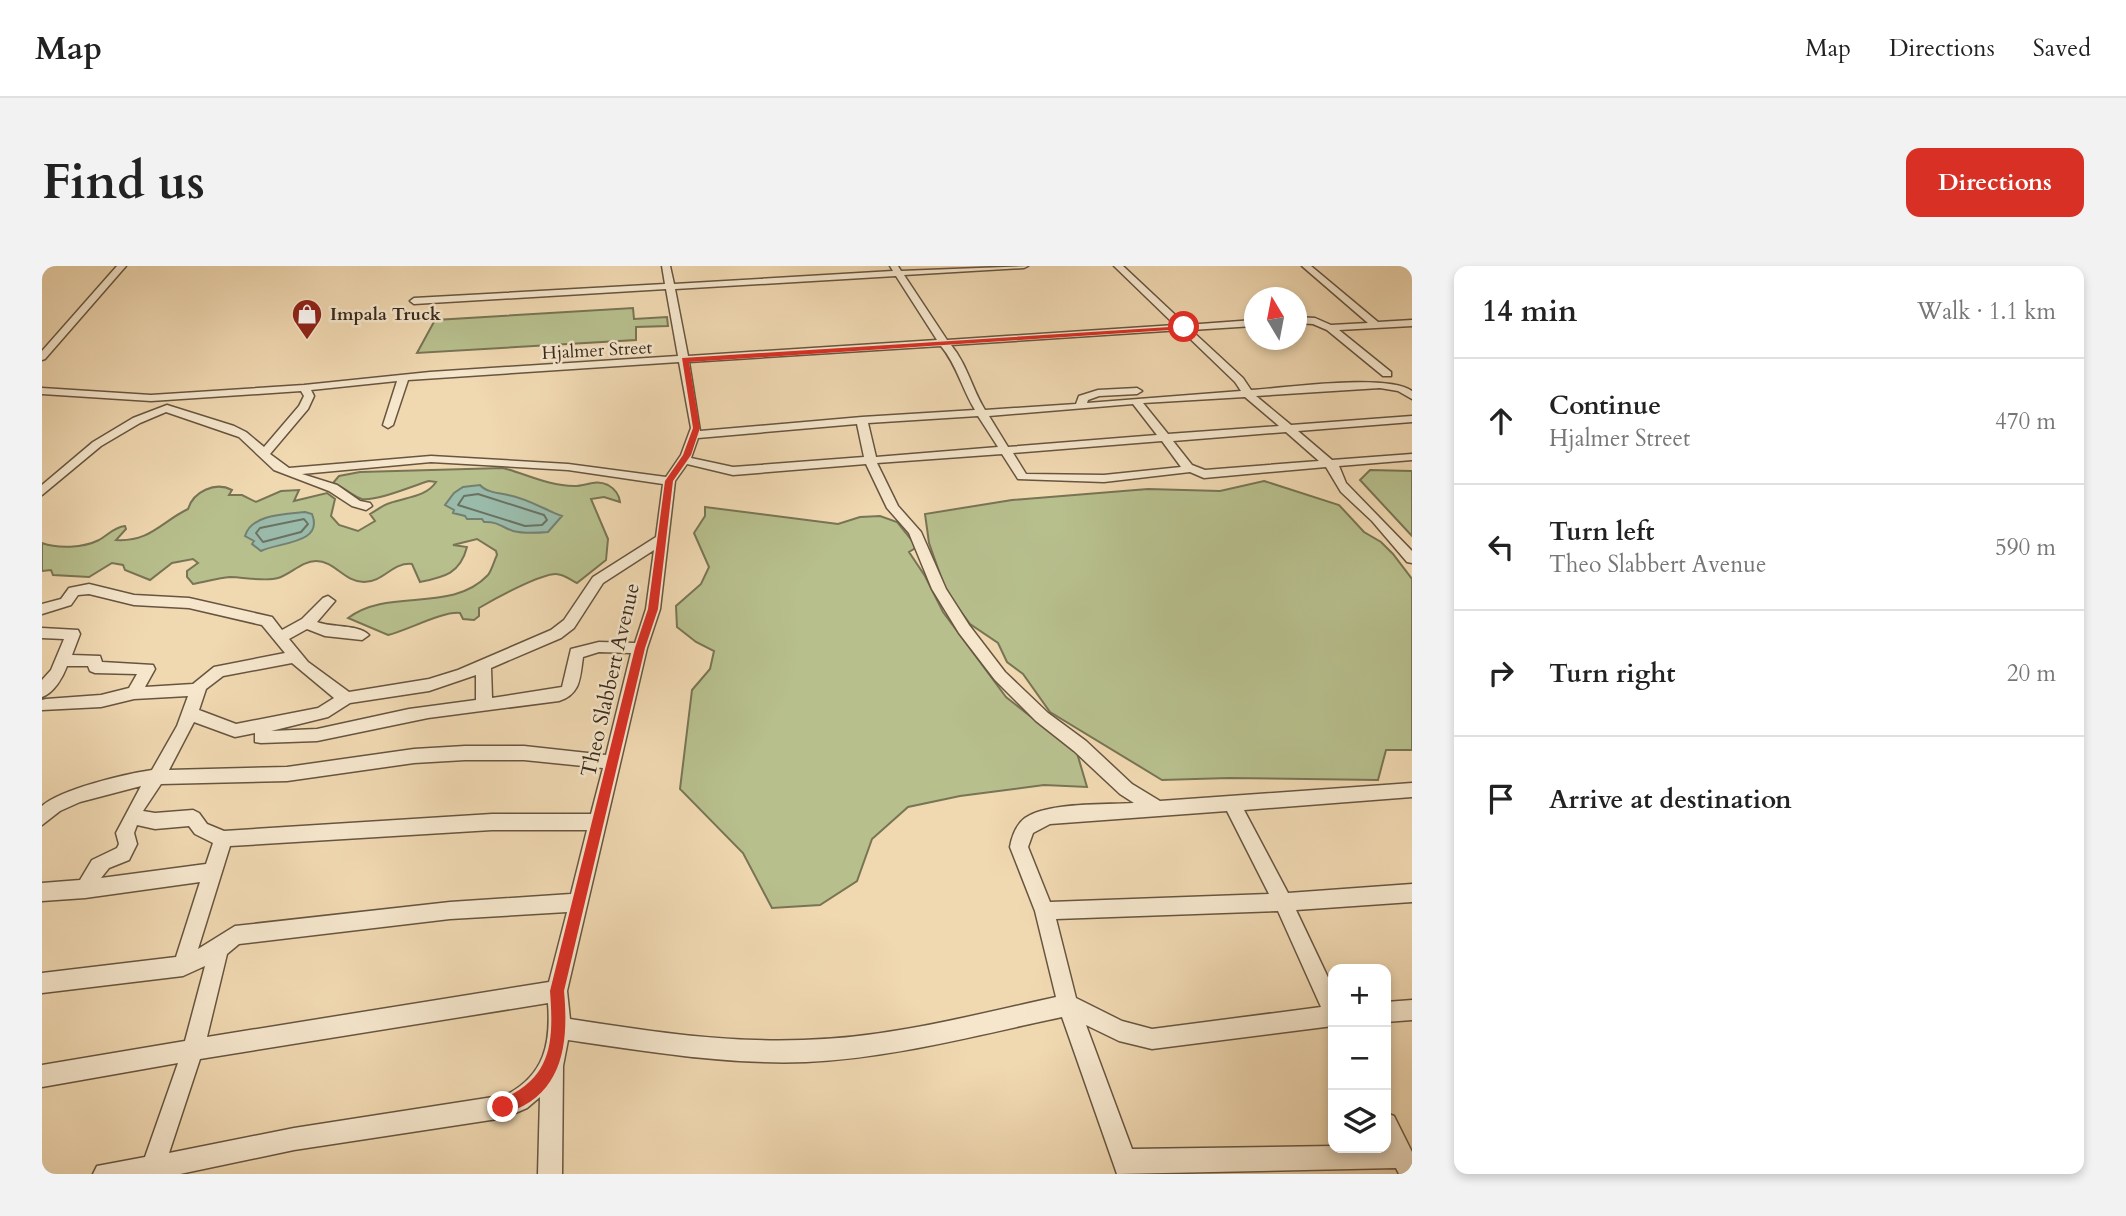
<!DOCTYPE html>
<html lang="en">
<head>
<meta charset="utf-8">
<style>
	:root { --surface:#fff; --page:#f2f2f2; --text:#222; --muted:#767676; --line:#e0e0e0; --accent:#d93025 }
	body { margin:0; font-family:Cardo,serif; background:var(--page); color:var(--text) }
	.controls { position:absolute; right:21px; bottom:21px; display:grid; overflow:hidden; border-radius:14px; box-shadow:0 4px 10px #0003 }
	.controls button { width:63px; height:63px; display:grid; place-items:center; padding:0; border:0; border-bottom:2px solid var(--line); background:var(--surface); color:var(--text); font:35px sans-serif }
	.compass { position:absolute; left:1202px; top:21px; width:63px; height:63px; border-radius:50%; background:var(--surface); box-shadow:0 4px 10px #0003; rotate:350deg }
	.stop { position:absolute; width:21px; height:21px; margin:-16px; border:5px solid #d93025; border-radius:50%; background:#fff }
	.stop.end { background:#d93025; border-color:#fff; box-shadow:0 2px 7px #0008 }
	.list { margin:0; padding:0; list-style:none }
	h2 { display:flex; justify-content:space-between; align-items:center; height:91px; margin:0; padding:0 28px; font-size:30px }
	h2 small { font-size:23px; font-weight:400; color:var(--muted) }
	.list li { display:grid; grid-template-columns:46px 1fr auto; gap:21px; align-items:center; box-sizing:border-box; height:126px; padding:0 28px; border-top:2px solid var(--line) }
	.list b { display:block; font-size:26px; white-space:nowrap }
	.list p { margin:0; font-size:23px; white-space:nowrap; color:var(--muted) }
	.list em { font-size:23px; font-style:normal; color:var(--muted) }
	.icon { flex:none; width:38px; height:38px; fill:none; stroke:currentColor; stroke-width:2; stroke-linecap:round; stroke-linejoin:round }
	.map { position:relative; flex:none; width:1370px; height:908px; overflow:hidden; border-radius:14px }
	header { display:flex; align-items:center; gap:42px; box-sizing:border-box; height:98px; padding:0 35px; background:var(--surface); border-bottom:2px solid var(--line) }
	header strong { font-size:33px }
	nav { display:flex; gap:38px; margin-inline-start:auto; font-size:24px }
	.intro { display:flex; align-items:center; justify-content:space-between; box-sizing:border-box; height:168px; padding:0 42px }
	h1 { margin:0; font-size:49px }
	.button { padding:18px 32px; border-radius:14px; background:var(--accent); color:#fff; font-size:24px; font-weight:700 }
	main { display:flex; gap:42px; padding:0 42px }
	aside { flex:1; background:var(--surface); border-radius:14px; box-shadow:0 4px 10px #0003 }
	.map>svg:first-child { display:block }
	.green { fill:#b7bf8d; stroke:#787454; stroke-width:2 }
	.water { fill:#9abaaa; stroke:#738071; stroke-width:2 }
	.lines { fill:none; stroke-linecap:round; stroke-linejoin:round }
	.shore { stroke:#6a7262; stroke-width:2 }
	.minor-casing { stroke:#675540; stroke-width:3 }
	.minor { fill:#f5e6cc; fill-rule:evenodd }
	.route { fill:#d93025 }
	.labels { text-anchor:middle; stroke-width:5; stroke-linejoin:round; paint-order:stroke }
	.far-poi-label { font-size:18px; font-weight:bold; fill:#39291b; stroke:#f5e6cc; text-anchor:start }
	.far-street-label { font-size:18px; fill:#39291b; stroke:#f5e6cc }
	.street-label { font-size:21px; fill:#39291b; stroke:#f5e6cc }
</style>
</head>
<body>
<header>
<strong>Map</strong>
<nav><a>Map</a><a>Directions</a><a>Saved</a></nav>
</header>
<div class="intro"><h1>Find us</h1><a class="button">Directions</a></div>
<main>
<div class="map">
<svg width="1370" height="908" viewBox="0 0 1370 908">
	<rect width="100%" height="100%" fill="#f0d8b1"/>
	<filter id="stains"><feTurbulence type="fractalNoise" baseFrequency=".00286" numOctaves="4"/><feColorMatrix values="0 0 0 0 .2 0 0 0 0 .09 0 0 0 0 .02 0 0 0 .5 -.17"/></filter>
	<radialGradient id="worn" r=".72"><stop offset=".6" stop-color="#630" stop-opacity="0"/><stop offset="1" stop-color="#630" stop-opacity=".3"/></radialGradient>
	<!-- green -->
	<path class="green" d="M591,42l1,11 33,-2 1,9 -32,1v13l-219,13 18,-33z
		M461,202c23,6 46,18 71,18 13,0 21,-7 34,-1 7,4 11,9 12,17l-16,-5 -13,2 17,40 -2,21 -29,23c-6,-3 -14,-9 -21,-9 -16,0 -62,25 -77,34v8l-5,4 -11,-1 -3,-6c-17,-2 -52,17 -72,22l-40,-17c41,-31 103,-4 140,-43 4,-5 6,-14 9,-20l-1,-4 -19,-12 -24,6 14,2c-7,27 -23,30 -47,35l-8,-18c-20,-2 -28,18 -48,18 -20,0 -29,-21 -48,-21 -14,0 -25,13 -38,17 -12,4 -35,-1 -48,-1 -12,1 -25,5 -37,7l-6,-7v-6l11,-8 -5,-4 -21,4 -22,17 -25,-10 -2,-5 -11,-2 -23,14 -36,-2 -2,-5 -9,1v-28c16,6 41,5 57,-3 9,-5 15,-13 26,-14l1,3 -10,11c34,2 45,-18 72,-31 5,-17 27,-28 44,-19l-3,5h13l14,7 25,-11 18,-1 -5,11 33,-8 8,6 -4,17 8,9 19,6 17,-10 -5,-7c7,-4 13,-9 20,-11 17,-6 36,-6 46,-21l-7,-1c-17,5 -51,20 -67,18 -9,-2 -19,-13 -29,-16l6,-7 21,-4z
		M1328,204l42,1v65l-52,-56z
		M1222,215l75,24 25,27 17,10 12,12 19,25v171h-26l-8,30 -149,-2 -67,2 -112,-68 -27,-38 -16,-12 -9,-19 -28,-19 -24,-33 -17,-48 -4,-29 87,-14 136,-11 72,2z
		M663,241l133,17 22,-7 20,-1 17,6 20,25 -8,5 16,24 18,36 63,85 71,56 10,34 -43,-2 -84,11 -52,11 -36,32 -15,42 -37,24 -48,3 -29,-55 -63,-64 12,-99 18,-21 4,-18 -18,-9 -19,-15 -1,-21 25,-22 8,-17 -15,-34 11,-17z"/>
	<!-- water -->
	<path class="water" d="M438,219c6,7 18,8 28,10 21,4 39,16 54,21l-14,16c-11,1 -27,1 -35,-1 -11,-4 -17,-10 -29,-9l-2,-3h-15l-2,-3 -12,-3 1,-3 -9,-5 9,-12 9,-6z
		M263,246l7,2c12,30 -33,28 -51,37l-9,-7 2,-3 -9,-5c6,-22 41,-22 60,-24z"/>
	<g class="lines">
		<!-- shore -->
		<path class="shore" d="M436,228l66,21 3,5 -5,5 -17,1 -67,-21 6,-9z
			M262,253l4,5 -7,8 -38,10 -7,-9 4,-5z"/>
		<!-- minor casing -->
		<g class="minor-casing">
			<path id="minor" d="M75,0h9l-81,93 -3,1v-9z
				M620,0h8l4,18 219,-13 -3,-5h8l3,5 127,-5 -4,2 -120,7 43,65 228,-15 -61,-59h9l63,59 68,-5v6l-63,4 52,48 8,12c34,-2 136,-17 161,1v8l-14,-8 -18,-3 -124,8 35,29 121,-9v6l-114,9 34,29 80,-6v6l-73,6 7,17 66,68v12l-5,-1 -35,-41 -31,-29 -15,-25 -122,11 -14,-6 -86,10 -86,-3 -16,-25 -125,9 21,43 23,26 25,57 23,36 36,47 43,41 38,28 46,43 28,17 252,-18v14l-168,13 44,83 124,-9v18l-116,8 37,78v38l-181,23 -33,-8 -33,-16 46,124 201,-3v2h53v-35l8,3 18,36v22h-13l-3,-6 -279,6 -55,-157c-85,18 -169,41 -256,45 -80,3 -160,-11 -238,-22l-5,26 -1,108h-24l2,-77 -13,11 -23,10 -210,32 -114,24h-87l4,-8 48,-9 33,-94 -136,24v-22l143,-24 20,-75 -22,10 -141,17v-20l134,-16 24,-75 -115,16 -43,3v-18l38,-3 12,-20 25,-12 2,-4 -3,-11 25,-47 -61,16 -20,9 -18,14v-19c19,-17 83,-32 110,-36l25,-44 11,-30 -54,3 -33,8 -59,3v-10l4,-1 55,-4 28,-7 8,-14 -42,-1 -5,-2 -2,-5h-21c-4,11 -13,27 -25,31v-17l9,-10 13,-31 -22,-1v-10l36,2 2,4 -8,21 28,1 2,6 51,3 2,4 -10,18 48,-3 21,-17 71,-14 -23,-28 -73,-17 -55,-3 -45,-11 -11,1 -7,10 -29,9v-10l19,-5 8,-11 20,-4 45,11 55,3 83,19 10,13 20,-11 21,-21 5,-2 7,5 -18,21c15,6 41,2 52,13l-7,5 -37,-4 -18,-7 -18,10 19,23 41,30 80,-13 29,-9 93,-40 13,-10 29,-43 63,-40 7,-53 -95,-14 -137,-8 -129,12 35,11 23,16 10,2 2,3 -6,4 -14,-4 -23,-15 -55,-21 -35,-33 -73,-25 -26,11 -39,23 -59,49v-10l51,-43 40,-24 34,-13 67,21 12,6 18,15 35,-41 5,-10 -3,-5 -150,10 -109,-7v-6l109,7 153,-10 126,-13 248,-16 -12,-67 -252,15 -4,-3 4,-3 251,-14zM854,10l41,64 -249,16 -13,-67zM1139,64l54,52 6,9 -154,12 1,-3 11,-4 38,-2 5,-3 -5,-3 -39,2 -19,6 -3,8 -91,6c-13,-21 -18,-46 -34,-65zM899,80c16,19 21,43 34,64l-113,7 -162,14 -11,-69zM637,96l12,66 -10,27 -15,22 -98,-13 -137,-8 -142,12 -19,-14 38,-45 6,-13 -3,-6 86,-9 -14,44 5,3 5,-3 15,-45zM1203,131l34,29 -111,8 -25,-31zM1091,138l24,31 -149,12 -19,-31zM936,150l20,31 -122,10 -8,-34zM815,158l7,33 -131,10 -42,-9 7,-20zM1244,166l33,29 -114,9 -13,-5 -19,-24zM1120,175l19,26 -77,8 -78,-1 -13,-21zM645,198l46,11 133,-11 21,44 22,25 23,56 27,44 36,47 41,41 38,30 46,43 14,9c-29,2 -85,-1 -109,15 -9,7 -13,18 -15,29l25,64 21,86c-83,18 -167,41 -253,43 -78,3 -156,-9 -233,-21l-3,-28 80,-343 13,-39 15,-128zM612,284l-8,59 -11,34 -36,-1 -28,7 -9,38 -70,11 -1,-30 70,-30 13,-10 29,-45zM557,386l32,1 -25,102 -82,-9h-59l-51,3 -127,18 -118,3 25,-48 41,15 20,-4v9l6,1 56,-2 111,-23 131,-17c22,-7 21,-24 24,-44zM250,397l42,35 -16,10 -82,16 -37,-14 7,-21 17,-13zM434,409v25l-67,9 -92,20 -46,2 57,-14 22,-14 79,-12zM423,494h59l79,8 -12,46h-99l-268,17 -17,-7 -8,-11 -6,-3 -38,3 -12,-2 18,-27 126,-3 127,-18zM1185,545l42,83 -219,8 -22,-55 5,-14 17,-9zM95,559l18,4 34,-3 6,8 18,9 -7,21 -105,14 8,-10 20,-8 8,-16 -3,-11zM450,564h95l-16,64 -121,8 -215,24 -37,23 32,-103zM1236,645l43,96 -169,22 -30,-8 -46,-23 -20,-79zM525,646l-18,70 -342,55 20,-83 12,-10 211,-25zM506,737c3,40 -3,72 -42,92l-212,33 -125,25 31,-94z
				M1260,0h9l67,56 34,-2v6l-73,4 52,42v4h-8l-56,-46 -14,-6 -17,-1v-6l19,1 16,7 37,-2z
				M1370,734v20l-26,2v-20z"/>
		</g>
		<!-- minor -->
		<use href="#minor" class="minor"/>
	</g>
	<!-- route -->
	<path class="route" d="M1144,60l-2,3 -495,33 11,66 -9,27 -18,26 -15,128 -13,39 -81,343c5,54 -1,106 -61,123l-5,-2 -2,-5 2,-6c54,-22 56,-57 52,-110l85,-343 13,-39 17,-128 18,-26 10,-27 -11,-70z"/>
	<!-- icons -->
	<defs>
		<g id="shop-pin" transform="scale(1.575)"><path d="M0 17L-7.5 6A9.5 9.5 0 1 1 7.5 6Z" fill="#8f2418" stroke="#f5e6cc"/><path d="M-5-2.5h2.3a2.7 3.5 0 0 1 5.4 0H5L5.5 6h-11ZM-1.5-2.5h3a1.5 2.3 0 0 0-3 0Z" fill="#fff"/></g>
	</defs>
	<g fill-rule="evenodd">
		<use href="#shop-pin" x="265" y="48"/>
	</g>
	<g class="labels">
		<!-- far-poi labels -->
		<g class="far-poi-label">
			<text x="288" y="54">Impala Truck</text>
		</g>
		<!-- far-street labels -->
		<g class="far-street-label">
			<text transform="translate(555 84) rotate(-3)" y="6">Hjalmer Street</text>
		</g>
		<!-- street labels -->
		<g class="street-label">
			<text transform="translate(568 414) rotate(-77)" y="7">Theo Slabbert Avenue</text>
		</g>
	</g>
	<rect width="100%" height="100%" filter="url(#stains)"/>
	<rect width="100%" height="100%" fill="url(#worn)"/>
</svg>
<div class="controls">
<button>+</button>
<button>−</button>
<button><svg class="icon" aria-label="layers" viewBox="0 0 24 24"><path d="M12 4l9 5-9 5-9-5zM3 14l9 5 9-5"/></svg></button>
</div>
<svg class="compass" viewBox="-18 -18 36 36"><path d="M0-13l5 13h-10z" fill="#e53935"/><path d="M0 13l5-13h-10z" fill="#767676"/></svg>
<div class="stop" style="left:1142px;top:61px"></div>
<div class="stop end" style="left:461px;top:841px"></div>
</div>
<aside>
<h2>14 min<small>Walk · 1.1 km</small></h2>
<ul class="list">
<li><svg class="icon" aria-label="ahead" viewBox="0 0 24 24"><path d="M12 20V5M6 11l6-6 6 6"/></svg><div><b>Continue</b><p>Hjalmer Street</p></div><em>470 m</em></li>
<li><svg class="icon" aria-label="left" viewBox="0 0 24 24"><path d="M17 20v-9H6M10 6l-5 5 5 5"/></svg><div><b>Turn left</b><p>Theo Slabbert Avenue</p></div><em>590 m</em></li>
<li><svg class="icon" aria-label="right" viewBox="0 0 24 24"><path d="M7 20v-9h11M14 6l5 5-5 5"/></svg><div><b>Turn right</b></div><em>20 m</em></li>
<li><svg class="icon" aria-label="arrive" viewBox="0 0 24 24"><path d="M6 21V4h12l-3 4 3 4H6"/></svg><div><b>Arrive at destination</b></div></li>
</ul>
</aside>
</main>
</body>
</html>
